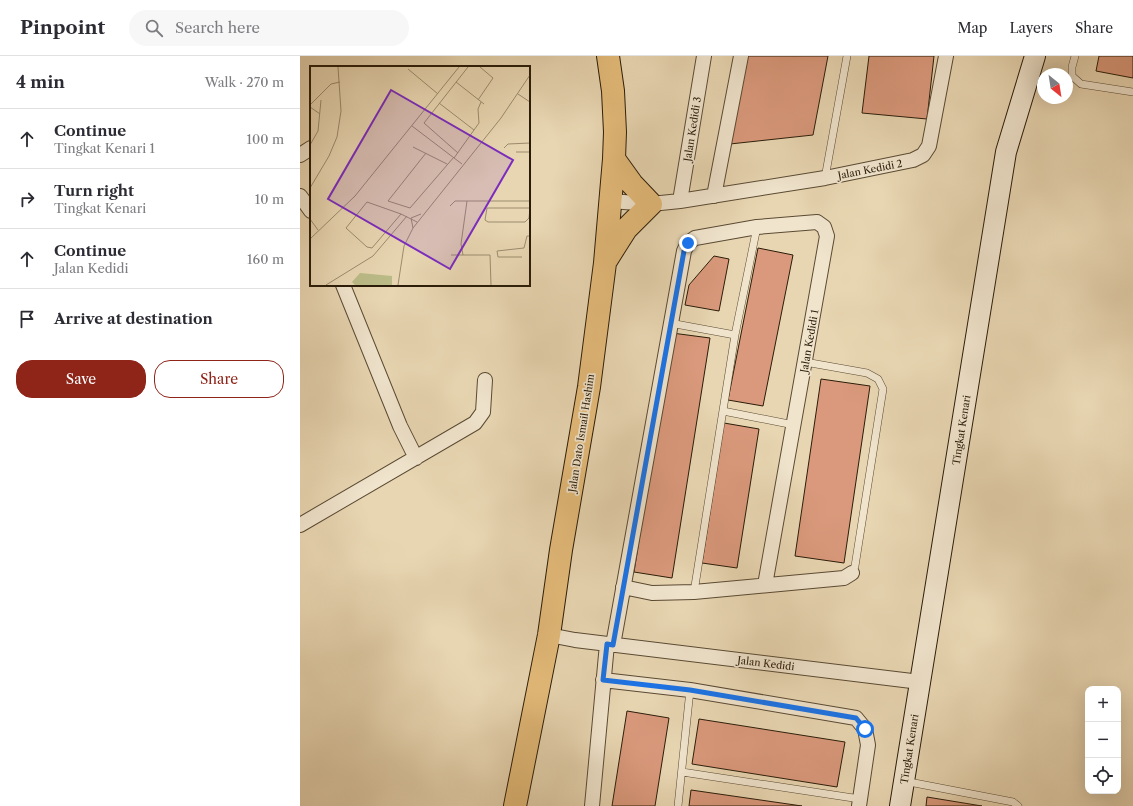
<!DOCTYPE html>
<html lang="en">
<head>
<meta charset="utf-8">
<style>
	:root { --surface:#fff; --page:#f7f7f7; --text:#2b2b33; --muted:#7c7c81; --line:#e1e1e2; --accent:#8f2418 }
	body { margin:0; font-family:"Libre Caslon Text",serif; background:var(--page); color:var(--text) }
	.controls { position:absolute; right:12px; bottom:12px; display:grid; overflow:hidden; border-radius:8px; box-shadow:0 4px 16px #0002 }
	.controls button { width:36px; height:36px; display:grid; place-items:center; padding:0; border:0; border-bottom:1px solid var(--line); background:var(--surface); color:var(--text); font:20px sans-serif }
	.compass { position:absolute; left:737px; top:12px; width:36px; height:36px; border-radius:50%; background:var(--surface); box-shadow:0 4px 16px #0002; rotate:150deg }
	.stop { position:absolute; width:12px; height:12px; margin:-9px; border:3px solid #1a73e8; border-radius:50%; background:#fff }
	.stop.end { background:#1a73e8; border-color:#fff; box-shadow:0 1px 4px #0008 }
	.list { margin:0; padding:0; list-style:none }
	h2 { display:flex; justify-content:space-between; align-items:center; height:52px; margin:0; padding:0 16px; font-size:17px }
	h2 small { font-size:13px; font-weight:400; color:var(--muted) }
	.list li { display:grid; grid-template-columns:26px 1fr auto; gap:12px; align-items:center; box-sizing:border-box; height:60px; padding:0 16px; border-top:1px solid var(--line) }
	.list b { display:block; font-size:15px; white-space:nowrap }
	.list p { margin:0; font-size:13px; white-space:nowrap; color:var(--muted) }
	.list em { font-size:13px; font-style:normal; color:var(--muted) }
	.actions { display:flex; gap:8px; padding:12px 16px }
	.actions a { flex:1; padding:9px 0; border:1px solid var(--accent); border-radius:16px; text-align:center; font-size:14px; color:var(--accent) }
	.actions .main { background:var(--accent); color:#fff }
	.icon { flex:none; width:22px; height:22px; fill:none; stroke:currentColor; stroke-width:2; stroke-linecap:round; stroke-linejoin:round }
	.map { position:relative; flex:none; width:833px; height:750px; overflow:hidden }
	header { display:flex; align-items:center; gap:24px; box-sizing:border-box; height:56px; padding:0 20px; background:var(--surface); border-bottom:1px solid var(--line) }
	header strong { font-size:19px }
	nav { display:flex; gap:22px; margin-inline-start:auto; font-size:14px }
	.search { width:280px; height:36px; background:var(--page); display:flex; align-items:center; gap:10px; box-sizing:border-box; padding:0 14px; border-radius:22px; color:var(--muted); font-size:15px }
	main { display:flex }
	aside { flex:1; background:var(--surface) }
	.map>svg:first-child { display:block }
	.building { fill:#da997c; stroke:#2a1c09 }
	.lines { fill:none; stroke-linecap:round; stroke-linejoin:round }
	.lane-casing { stroke:#5a4a33; stroke-width:8 }
	.street-casing { stroke:#5a4a33; stroke-width:16 }
	.secondary-casing { stroke:#2a1c09; stroke-width:22 }
	.primary-casing { stroke:#2a1c09; stroke-width:24 }
	.lane { stroke:#f0e4cd; stroke-width:7 }
	.street { stroke:#f0e4cd; stroke-width:14 }
	.secondary { stroke:#f0e4cd; stroke-width:20 }
	.primary { stroke:#e4bb79; stroke-width:22 }
	.route { stroke:#1a73e8; stroke-width:5 }
	.labels { text-anchor:middle; stroke-width:3.5; stroke-linejoin:round; paint-order:stroke }
	.street-label { font-size:10px; fill:#2a1c09; stroke:#f0e4cd }
	.inset-road { fill:none; stroke:#9c8c6e; stroke-width:1 }
	.view { fill:#7b2cbf; fill-opacity:0.15; stroke:#7b2cbf; stroke-width:2 }
	.inset-edge { fill:none; stroke:#2a1c09; stroke-width:2 }
</style>
</head>
<body>
<header>
<strong>Pinpoint</strong>
<div class="search"><svg class="icon" aria-label="search" viewBox="0 0 24 24"><circle cx="10" cy="10" r="6"/><path d="M15 15l6 6"/></svg>Search here</div>
<nav><a>Map</a><a>Layers</a><a>Share</a></nav>
</header>
<main>
<aside>
<h2>4 min<small>Walk · 270 m</small></h2>
<ul class="list">
<li><svg class="icon" aria-label="ahead" viewBox="0 0 24 24"><path d="M12 20V5M6 11l6-6 6 6"/></svg><div><b>Continue</b><p>Tingkat Kenari 1</p></div><em>100 m</em></li>
<li><svg class="icon" aria-label="right" viewBox="0 0 24 24"><path d="M7 20v-9h11M14 6l5 5-5 5"/></svg><div><b>Turn right</b><p>Tingkat Kenari</p></div><em>10 m</em></li>
<li><svg class="icon" aria-label="ahead" viewBox="0 0 24 24"><path d="M12 20V5M6 11l6-6 6 6"/></svg><div><b>Continue</b><p>Jalan Kedidi</p></div><em>160 m</em></li>
<li><svg class="icon" aria-label="arrive" viewBox="0 0 24 24"><path d="M6 21V4h12l-3 4 3 4H6"/></svg><div><b>Arrive at destination</b></div></li>
</ul>
<div class="actions"><a class="main">Save</a><a>Share</a></div>
</aside>
<div class="map">
<svg width="833" height="750" viewBox="0 0 833 750">
	<rect width="100%" height="100%" fill="#e8d6b2"/>
	<filter id="stains"><feTurbulence type="fractalNoise" baseFrequency=".005" numOctaves="4"/><feColorMatrix values="0 0 0 0 .2 0 0 0 0 .09 0 0 0 0 .02 0 0 0 .5 -.17"/></filter>
	<radialGradient id="worn" r=".72"><stop offset=".6" stop-color="#630" stop-opacity="0"/><stop offset="1" stop-color="#630" stop-opacity=".3"/></radialGradient>
	<!-- building -->
	<path class="building" d="M446,0h82l-15,79 -83,9z
		M569,0h65l-7,63 -65,-6z
		M799,0h34v22l-37,-7z
		M458,192l35,7 -30,151 -35,-6z
		M414,200l15,3 -10,52 -34,-6 4,-20z
		M372,277l38,5 -38,240 -38,-6z
		M521,323l49,7 -26,177 -49,-7z
		M424,367l35,6 -22,139 -35,-5z
		M327,655l42,7 -14,88h-43z
		M399,663l146,23 -8,45 -145,-23z
		M391,734l111,16h-113z
		M627,741l55,9h-56z"/>
	<g class="lines">
		<!-- lane casing -->
		<g class="lane-casing">
			<path id="lane" d="M775,0l-3,11v9l9,8 52,8
				M525,122l22,-122
				M370,267l65,12
				M505,306l62,11 11,6 5,10 -28,177 -3,7
				M423,355l71,14
				M394,536l41,-257 22,-108
				M382,716l178,27
				M604,725l109,21 5,4
				M378,750l12,-116"/>
		</g>
		<!-- street casing -->
		<g class="street-casing">
			<path id="street" d="M0,99l11,-7
				M0,140l11,15
				M414,140l27,-140
				M310,145l41,3 29,-3 145,-23 88,-18 10,-5 6,-9 17,-90
				M380,145l24,-145
				M43,229l57,141 16,32
				M0,469l175,-102 8,-11 2,-32
				M323,531l29,6 42,-1 150,-14 8,-5
				M249,579l26,5 345,42
				M313,589l71,-394 4,-8 7,-5 62,-11 60,-5 7,5 3,9 -62,349
				M303,624l87,10 166,28 9,11 3,16 -9,61
				M292,750l15,-162"/>
		</g>
		<!-- secondary casing -->
		<g class="secondary-casing">
			<path id="secondary" d="M600,750l106,-654 29,-96"/>
		</g>
		<!-- primary casing -->
		<g class="primary-casing">
			<path id="primary" d="M307,203l19,-30 25,-25 -19,-20 -18,-25
				M215,750l34,-171 12,-85 28,-163 16,-124 9,-104 1,-27 -2,-41 -5,-35"/>
		</g>
		<!-- lane -->
		<use href="#lane" class="lane"/>
		<!-- street -->
		<use href="#street" class="street"/>
		<!-- secondary -->
		<use href="#secondary" class="secondary"/>
		<!-- primary -->
		<use href="#primary" class="primary"/>
	</g>
	<g class="lines">
		<!-- route -->
		<path class="route" d="M388,187l-4,8 -71,394 -6,-1 -4,36 87,10 166,28 9,11"/>
	</g>
	<g class="labels">
		<!-- street labels -->
		<g class="street-label">
			<text transform="translate(392 73) rotate(-81)" y="4">Jalan Kedidi 3</text>
			<text transform="translate(570 113) rotate(-11)" y="4">Jalan Kedidi 2</text>
			<text transform="translate(509 285) rotate(-80)" y="4">Jalan Kedidi 1</text>
			<text transform="translate(661 374) rotate(-81)" y="4">Tingkat Kenari</text>
			<text transform="translate(281 377) rotate(-81)" y="4">Jalan Dato Ismail Hashim</text>
			<text transform="translate(466 607) rotate(7)" y="4">Jalan Kedidi</text>
			<text transform="translate(609 693) rotate(-81)" y="4">Tingkat Kenari</text>
		</g>
	</g>
	<!-- overview -->
	<g transform="translate(10 10)">
		<rect width="220" height="220" fill="#e8d6b2"/>
		<path d="M50,207l32,3v9h-37l-3,-3z" fill="#bbbc88"/>
		<path class="inset-road" d="M98,3l30,25M146,16l28,22M208,28l12,8M168,34l15,-22 -13,-11M129,37l35,27M0,39l21,-21 9,-2M0,41l10,7M102,60l50,38M0,79l8,-14 3,-31M103,81l34,17M194,82l4,-4 22,-1M206,86h14M116,87l-38,48 22,7 44,-51M148,87l-34,-30 44,-56M144,92l25,-35 -1,-14 3,-7M0,122l19,-32 8,-19 4,-26 -3,-44M140,140l5,-5h75M177,142h43l-1,10 -4,4h-37l-3,-2zM91,148l-29,34 -5,-1 -21,-19 21,-26 34,12 16,8M0,153l8,11M103,162l-2,-10 10,-4M0,173l45,-43 104,-129M141,189h39l1,30M153,189l-2,-11 6,-43M212,191h-24l-1,-6 27,-3 3,-12h3M16,219l47,-29 34,-40M88,219l6,-39 9,-18 88,-110 29,-43"/>
		<path class="view" d="M81,24l122,70 -63,109 -122,-70z"/>
		<rect width="220" height="220" class="inset-edge"/>
	</g>
	<rect width="100%" height="100%" filter="url(#stains)"/>
	<rect width="100%" height="100%" fill="url(#worn)"/>
</svg>
<div class="controls">
<button>+</button>
<button>−</button>
<button><svg class="icon" aria-label="locate" viewBox="0 0 24 24"><circle cx="12" cy="12" r="6"/><path d="M12 2v4M12 18v4M2 12h4M18 12h4"/></svg></button>
</div>
<svg class="compass" viewBox="-18 -18 36 36"><path d="M0-13l5 13h-10z" fill="#e53935"/><path d="M0 13l5-13h-10z" fill="#7c7c81"/></svg>
<div class="stop" style="left:565px;top:673px"></div>
<div class="stop end" style="left:388px;top:187px"></div>
</div>
</main>
</body>
</html>
